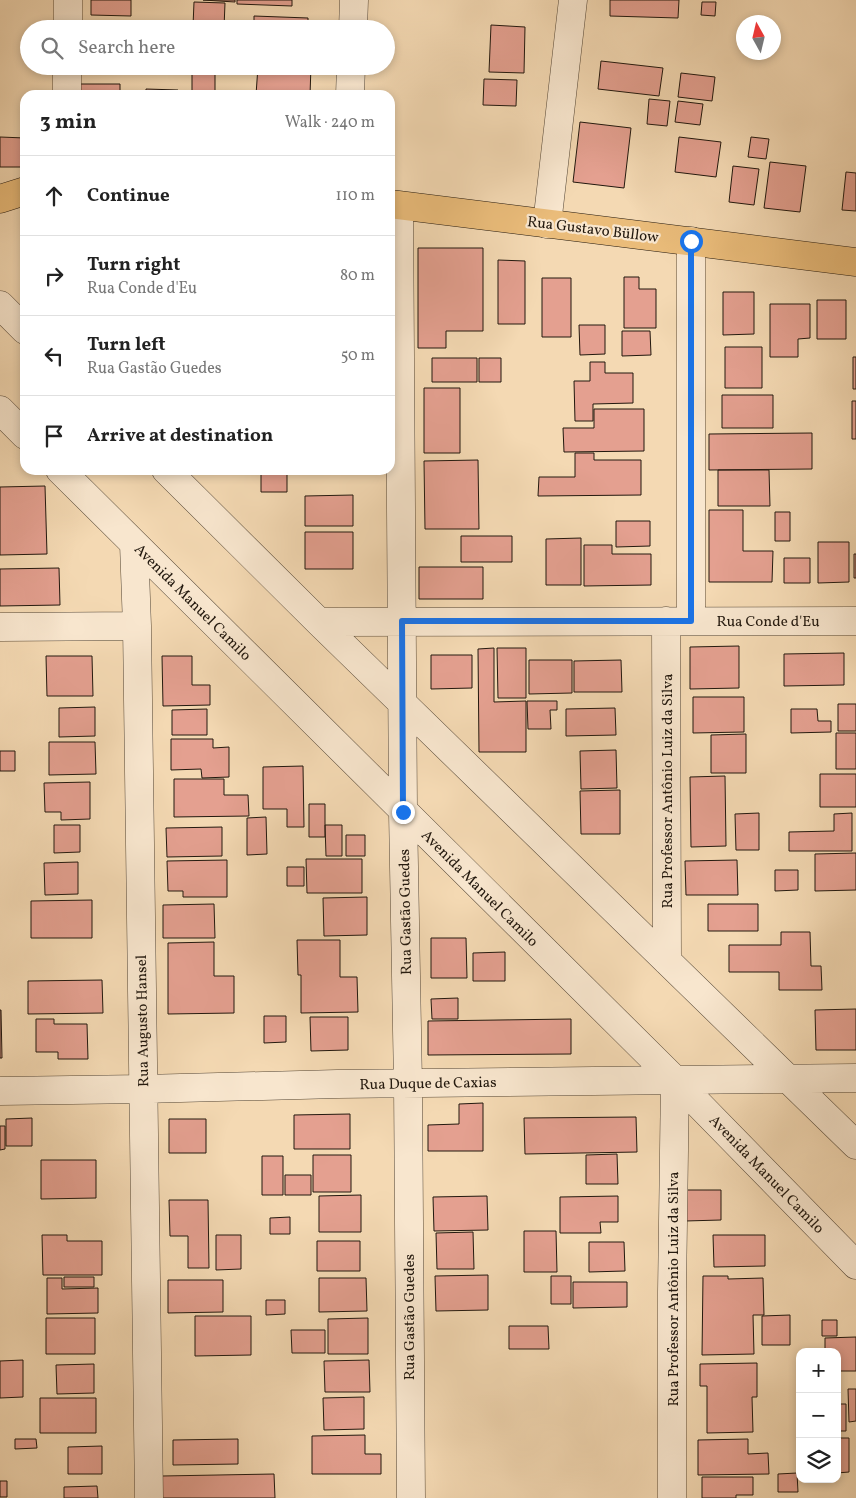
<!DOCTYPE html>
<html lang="en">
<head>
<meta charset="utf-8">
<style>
	:root { --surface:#fff; --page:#f6f6f6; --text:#222; --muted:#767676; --line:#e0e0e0 }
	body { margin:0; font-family:Vollkorn,serif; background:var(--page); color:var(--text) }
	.controls { position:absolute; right:15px; bottom:15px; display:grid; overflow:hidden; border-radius:10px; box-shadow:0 2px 8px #0003 }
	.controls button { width:45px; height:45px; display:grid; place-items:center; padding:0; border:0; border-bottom:1px solid var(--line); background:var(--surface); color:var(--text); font:25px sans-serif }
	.compass { position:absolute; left:736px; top:15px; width:45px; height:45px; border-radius:50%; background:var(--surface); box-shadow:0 2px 8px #0003; rotate:352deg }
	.stop { position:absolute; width:15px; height:15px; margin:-11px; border:4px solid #1a73e8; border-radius:50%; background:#fff }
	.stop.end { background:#1a73e8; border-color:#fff; box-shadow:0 1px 5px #0008 }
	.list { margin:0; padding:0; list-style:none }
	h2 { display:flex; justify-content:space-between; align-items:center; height:65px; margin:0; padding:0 20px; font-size:21px }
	h2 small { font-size:16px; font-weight:400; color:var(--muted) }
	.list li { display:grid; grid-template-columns:32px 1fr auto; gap:15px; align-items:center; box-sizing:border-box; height:80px; padding:0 20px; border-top:1px solid var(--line) }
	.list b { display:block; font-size:19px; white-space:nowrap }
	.list p { margin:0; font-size:16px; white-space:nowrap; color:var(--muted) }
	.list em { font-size:16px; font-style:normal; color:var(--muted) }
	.icon { flex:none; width:28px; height:28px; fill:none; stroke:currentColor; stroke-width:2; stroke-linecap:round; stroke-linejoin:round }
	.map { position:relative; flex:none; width:856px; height:1498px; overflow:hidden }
	.search { position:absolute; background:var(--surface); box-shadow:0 2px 8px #0003; left:20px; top:20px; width:375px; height:55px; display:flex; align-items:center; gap:12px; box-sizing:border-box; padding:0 18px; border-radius:28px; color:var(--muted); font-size:19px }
	.panel { position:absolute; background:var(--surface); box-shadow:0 2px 8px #0003; left:20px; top:90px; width:375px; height:385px; border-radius:15px }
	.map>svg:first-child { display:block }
	.building { fill:#e4a090; stroke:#22180e }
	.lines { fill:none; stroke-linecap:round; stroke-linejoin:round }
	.minor-casing { stroke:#564837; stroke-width:29 }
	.major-casing { stroke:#22180e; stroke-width:29 }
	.minor { stroke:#f8e6ce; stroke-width:28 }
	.major { stroke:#eabc7a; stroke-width:28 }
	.route { stroke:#1a73e8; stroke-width:6 }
	.labels { text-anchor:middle; stroke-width:4.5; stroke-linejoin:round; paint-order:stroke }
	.street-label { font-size:15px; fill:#22180e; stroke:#f8e6ce }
</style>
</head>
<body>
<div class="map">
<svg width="856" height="1498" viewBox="0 0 856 1498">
	<rect width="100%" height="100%" fill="#f4d9b3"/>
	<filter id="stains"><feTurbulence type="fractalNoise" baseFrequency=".004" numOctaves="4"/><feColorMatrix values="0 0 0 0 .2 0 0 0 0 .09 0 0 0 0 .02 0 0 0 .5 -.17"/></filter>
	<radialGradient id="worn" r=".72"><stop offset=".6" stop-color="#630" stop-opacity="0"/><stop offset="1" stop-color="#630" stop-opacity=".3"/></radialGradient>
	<!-- building -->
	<path class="building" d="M91,0h40v16l-40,-1z
		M203,0h32v2z
		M237,0h55v6l-55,-2z
		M610,0h69l-1,18 -68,-2z
		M194,2l31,1 -1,25 -31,-2z
		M702,2h14l-1,14 -14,-1z
		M254,16l54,2v11h-54z
		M491,25l34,2 -1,46 -35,-1z
		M601,61l62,7 -4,28 -61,-7z
		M116,66h23v8h-23z
		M192,66h23v29h-23z
		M258,66h53l-1,29h-54z
		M681,73l34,4 -3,24 -34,-4z
		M484,79l33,1 -1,26 -33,-1z
		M80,84h40v11h-40z
		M146,89l32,1v5h-32z
		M649,99l21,2 -3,25 -20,-2z
		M678,101l25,3 -3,21 -25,-3z
		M580,122l51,6 -7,60 -51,-6z
		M0,137l25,1v29h-25z
		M679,137l42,5 -5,35 -41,-5z
		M751,137l18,2 -3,20 -18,-2z
		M770,162l36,4 -6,46 -36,-4z
		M733,166l26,3 -5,36 -25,-3z
		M846,172l10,1v38l-14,-1z
		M418,248h65v83h-37v17h-28z
		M498,260l27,1v63h-27z
		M624,277h15v12h17v39h-32z
		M542,278h29v59h-29z
		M723,292h31v42l-31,1z
		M817,300h29v39h-29z
		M770,304h40v34l-12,1v18h-28z
		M579,325h26v29l-25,1z
		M622,331h28l1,24 -29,1z
		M725,347h37v41h-37z
		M853,357h3v32h-3z
		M432,358h45v24h-45z
		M479,358h22v24h-22z
		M590,362h15v11h28v30l-40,1v17h-18l-1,-40h16z
		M424,388h36v65h-36z
		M722,395h51v33h-51z
		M852,401h4v38h-4z
		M594,409h50v42l-80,1 -1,-24h31z
		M812,433v36l-103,1v-36z
		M575,453h19v7h47v35l-103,1 1,-19h36z
		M478,460l1,69h-54l-1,-68z
		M261,470h26v22h-26z
		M306,470h45v2h-45z
		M718,470h51l1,36h-52z
		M45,486l2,68 -47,1v-68z
		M353,495v31h-48v-30z
		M709,510h34v41h30l-1,31h-63z
		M775,512h15v29h-15z
		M616,521h34v25l-34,1z
		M305,532h48v37h-48z
		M461,536h51v26h-51z
		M581,538v47h-35v-46z
		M818,542h31v40l-31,1z
		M584,545h28v9h39v31l-67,1z
		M854,554h2v24h-2z
		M784,558h26v25h-26z
		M419,567h64v32h-64z
		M59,568l1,37 -60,1v-37z
		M739,646v42l-49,1v-42z
		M494,648v54l32,-1v51h-47l-1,-103z
		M497,648h29v50h-28z
		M844,653v32l-60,1v-32z
		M431,655h41v33l-41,1z
		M46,656h46l1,40h-46z
		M162,656h30v29h18v20l-47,1z
		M529,660h43v33l-43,1z
		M621,660l1,32h-48v-31z
		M693,697h51v35l-51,1z
		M527,701h30v9h-7l1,19h-23z
		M838,704h18v27h-18z
		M95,707v29l-36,1v-29z
		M615,708l1,27 -50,1v-27z
		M207,709v26h-35v-25z
		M791,709h26l1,12h13v11l-40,1z
		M836,733h20v36h-20z
		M746,734v39h-35v-38z
		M171,739h42v9l16,-1v30l-27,1 -1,-9 -30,1z
		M49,742h46l1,32 -47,1z
		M616,750l1,38 -36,1 -1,-38z
		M0,751h15v20h-15z
		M303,766l1,61h-17v-18h-24v-42z
		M820,774h36v33h-36z
		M725,776l1,70 -35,1 -1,-70z
		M174,779h50v16h24l1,21 -75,1z
		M90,782v37l-29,1v-8h-16l-1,-29z
		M620,790v44h-39l-1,-43z
		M309,804h16v33h-16z
		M759,813v37h-23l-1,-36z
		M852,813v38h-63v-19l45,-1v-17z
		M266,817l1,37 -20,1v-37z
		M54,825h26v27l-26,1z
		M325,825h17v31h-16z
		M222,827v29l-55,1 -1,-29z
		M346,835h19v21h-19z
		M856,853v37l-41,1v-37z
		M306,859h56v34h-55z
		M227,860v37h-44v-6h-15l-1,-30z
		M737,860l1,35h-52l-1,-34z
		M78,862v32l-33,1 -1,-32z
		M287,867h17v19h-17z
		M775,870h23v20l-23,1z
		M367,897v38l-43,1 -1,-38z
		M92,900v38h-61v-37z
		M214,904l1,34h-52v-33z
		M708,904h50v27h-50z
		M781,932h29l1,34h10l1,24h-43v-18h-50v-27h52z
		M431,938h35l1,40h-36z
		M297,940h43v37h17l1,35 -57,1v-38h-3z
		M214,942v34h20v37l-66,1v-71z
		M505,952v29h-32v-28z
		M102,980l1,33 -75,1v-33z
		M458,998v21h-26l-1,-20z
		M856,1009v41h-40l-1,-40z
		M0,1010h1l1,48h-2z
		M264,1016h22v26l-22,1z
		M310,1017h38v33l-37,1z
		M36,1019h18v5h33l1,35h-30v-7h-22z
		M571,1019v35l-143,1v-34z
		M483,1103v48h-55v-26l31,-1v-20z
		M350,1114v35h-56v-34z
		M636,1117l1,35 -112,2 -1,-36z
		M32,1118v28h-26v-27z
		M169,1119h37v34h-37z
		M0,1126h5v23l-5,1z
		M617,1154l1,30h-32v-29z
		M313,1155h38v37h-38z
		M262,1156h21v39h-21z
		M41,1160h55v38l-55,1z
		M285,1175h26v20h-26z
		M685,1190h36v30l-36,1z
		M361,1195v37h-42v-36z
		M487,1196l1,34 -54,1 -1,-34z
		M618,1196v26h-18l1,11h-41v-36z
		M169,1200h39l1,68h-21v-32h-18z
		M290,1217v17h-20v-16z
		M524,1231h32l1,41h-33z
		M473,1232l1,37h-37l-1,-36z
		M42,1235h25v6h35v34h-59z
		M216,1235h25v34l-25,1z
		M713,1235h52v31l-51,1z
		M317,1241h43v30h-43z
		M589,1242h35l1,29 -36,1z
		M488,1275v35l-52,1 -1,-35z
		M551,1276h20v28h-20z
		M703,1276h25v3l35,-1 1,37h-11l1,39 -52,1z
		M64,1277h30v10h-30z
		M47,1278h15v11l36,-1v25l-51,1z
		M319,1278h47l1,33 -48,1z
		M168,1280h55v32l-55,1z
		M573,1282h54v25l-54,1z
		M266,1300h19v14l-19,1z
		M790,1315v30h-28v-29z
		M195,1316h56v39l-56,1z
		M46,1318h49v36h-49z
		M368,1318v36h-40v-35z
		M822,1320h15v16h-15z
		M509,1326h39l1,23h-40z
		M291,1330h34v23h-33z
		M856,1337v34h-19v-19h-12v-14z
		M23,1360v37l-23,1v-37z
		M369,1360l1,32h-45l-1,-31z
		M757,1363v34h-5l1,35 -46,1v-47h-7v-22z
		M94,1364v29l-37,1 -1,-29z
		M848,1389h8v32l-7,1z
		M364,1397v32l-40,1 -1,-32z
		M40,1398h56v35h-56z
		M837,1404h9v27h-9z
		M365,1435v19h16v20h-69v-38z
		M837,1438h12v34l-12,1z
		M15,1439h21l1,9 -22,1z
		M238,1439v25l-65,1v-25z
		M748,1439v15l20,-1 1,21 -71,1v-35z
		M102,1446v28h-34v-27z
		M797,1473l1,19h-20v-18z
		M274,1474l1,24h-113v-22z
		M702,1477h51v18h-17v3h-34z
		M0,1481h7v16h-7z
		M97,1486l1,12h-34v-11z"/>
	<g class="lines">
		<!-- minor casing -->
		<g class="minor-casing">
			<path id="minor" d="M68,29v-29
				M353,29l1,-29
				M67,95v-29
				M350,95l1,-29
				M399,206l4,606 5,272 3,414
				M547,224l26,-224
				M0,305l25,25
				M0,410l25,25
				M60,470l615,610 181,185
				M166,470l153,152 537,523
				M134,544l3,82 12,872
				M666,621l1,340
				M691,621v-380
				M319,622l537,-1
				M0,627l137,-1
				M0,1091l143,-2 194,-5 519,-6
				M672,1498v-206l3,-212"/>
		</g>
		<!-- major casing -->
		<g class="major-casing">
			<path id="major" d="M0,199l25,-8
				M390,204l466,58"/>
		</g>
		<!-- minor -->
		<use href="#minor" class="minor"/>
		<!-- major -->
		<use href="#major" class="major"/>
	</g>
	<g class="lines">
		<!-- route -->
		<path class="route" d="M403,812l-1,-191h289v-380"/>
	</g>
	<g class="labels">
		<!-- street labels -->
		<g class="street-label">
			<text transform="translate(593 229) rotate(7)" y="5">Rua Gustavo Büllow</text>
			<text transform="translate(193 602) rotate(45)" y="5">Avenida Manuel Camilo</text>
			<text x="768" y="626">Rua Conde d'Eu</text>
			<text transform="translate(667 791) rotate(-90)" y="5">Rua Professor Antônio Luiz da Silva</text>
			<text transform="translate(480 888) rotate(45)" y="5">Avenida Manuel Camilo</text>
			<text transform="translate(405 912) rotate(-91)" y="5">Rua Gastão Guedes</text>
			<text transform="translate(142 1021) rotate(-91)" y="5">Rua Augusto Hansel</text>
			<text transform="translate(428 1083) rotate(-1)" y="5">Rua Duque de Caxias</text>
			<text transform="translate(767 1174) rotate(46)" y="5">Avenida Manuel Camilo</text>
			<text transform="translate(673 1289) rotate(-90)" y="5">Rua Professor Antônio Luiz da Silva</text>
			<text transform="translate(409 1317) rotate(-90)" y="5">Rua Gastão Guedes</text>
		</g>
	</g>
	<rect width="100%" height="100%" filter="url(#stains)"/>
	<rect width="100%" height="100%" fill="url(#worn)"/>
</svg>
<div class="controls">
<button>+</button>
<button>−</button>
<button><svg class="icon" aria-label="layers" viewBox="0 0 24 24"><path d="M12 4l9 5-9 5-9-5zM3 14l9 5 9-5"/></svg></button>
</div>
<svg class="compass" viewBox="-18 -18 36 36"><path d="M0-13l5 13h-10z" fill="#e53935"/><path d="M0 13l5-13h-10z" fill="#767676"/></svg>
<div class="stop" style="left:691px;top:241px"></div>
<div class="stop end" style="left:403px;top:812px"></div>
<div class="search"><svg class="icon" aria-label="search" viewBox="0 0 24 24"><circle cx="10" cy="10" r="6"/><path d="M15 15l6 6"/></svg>Search here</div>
<section class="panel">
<h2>3 min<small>Walk · 240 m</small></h2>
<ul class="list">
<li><svg class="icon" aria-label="ahead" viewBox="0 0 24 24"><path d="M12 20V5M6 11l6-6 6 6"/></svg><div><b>Continue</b></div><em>110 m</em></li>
<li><svg class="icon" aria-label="right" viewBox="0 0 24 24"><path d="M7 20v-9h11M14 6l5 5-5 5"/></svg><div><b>Turn right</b><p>Rua Conde d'Eu</p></div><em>80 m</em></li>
<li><svg class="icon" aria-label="left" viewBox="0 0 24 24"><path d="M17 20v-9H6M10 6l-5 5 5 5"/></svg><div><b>Turn left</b><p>Rua Gastão Guedes</p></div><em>50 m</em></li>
<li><svg class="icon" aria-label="arrive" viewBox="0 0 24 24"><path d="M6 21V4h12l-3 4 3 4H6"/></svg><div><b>Arrive at destination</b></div></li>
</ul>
</section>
</div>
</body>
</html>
